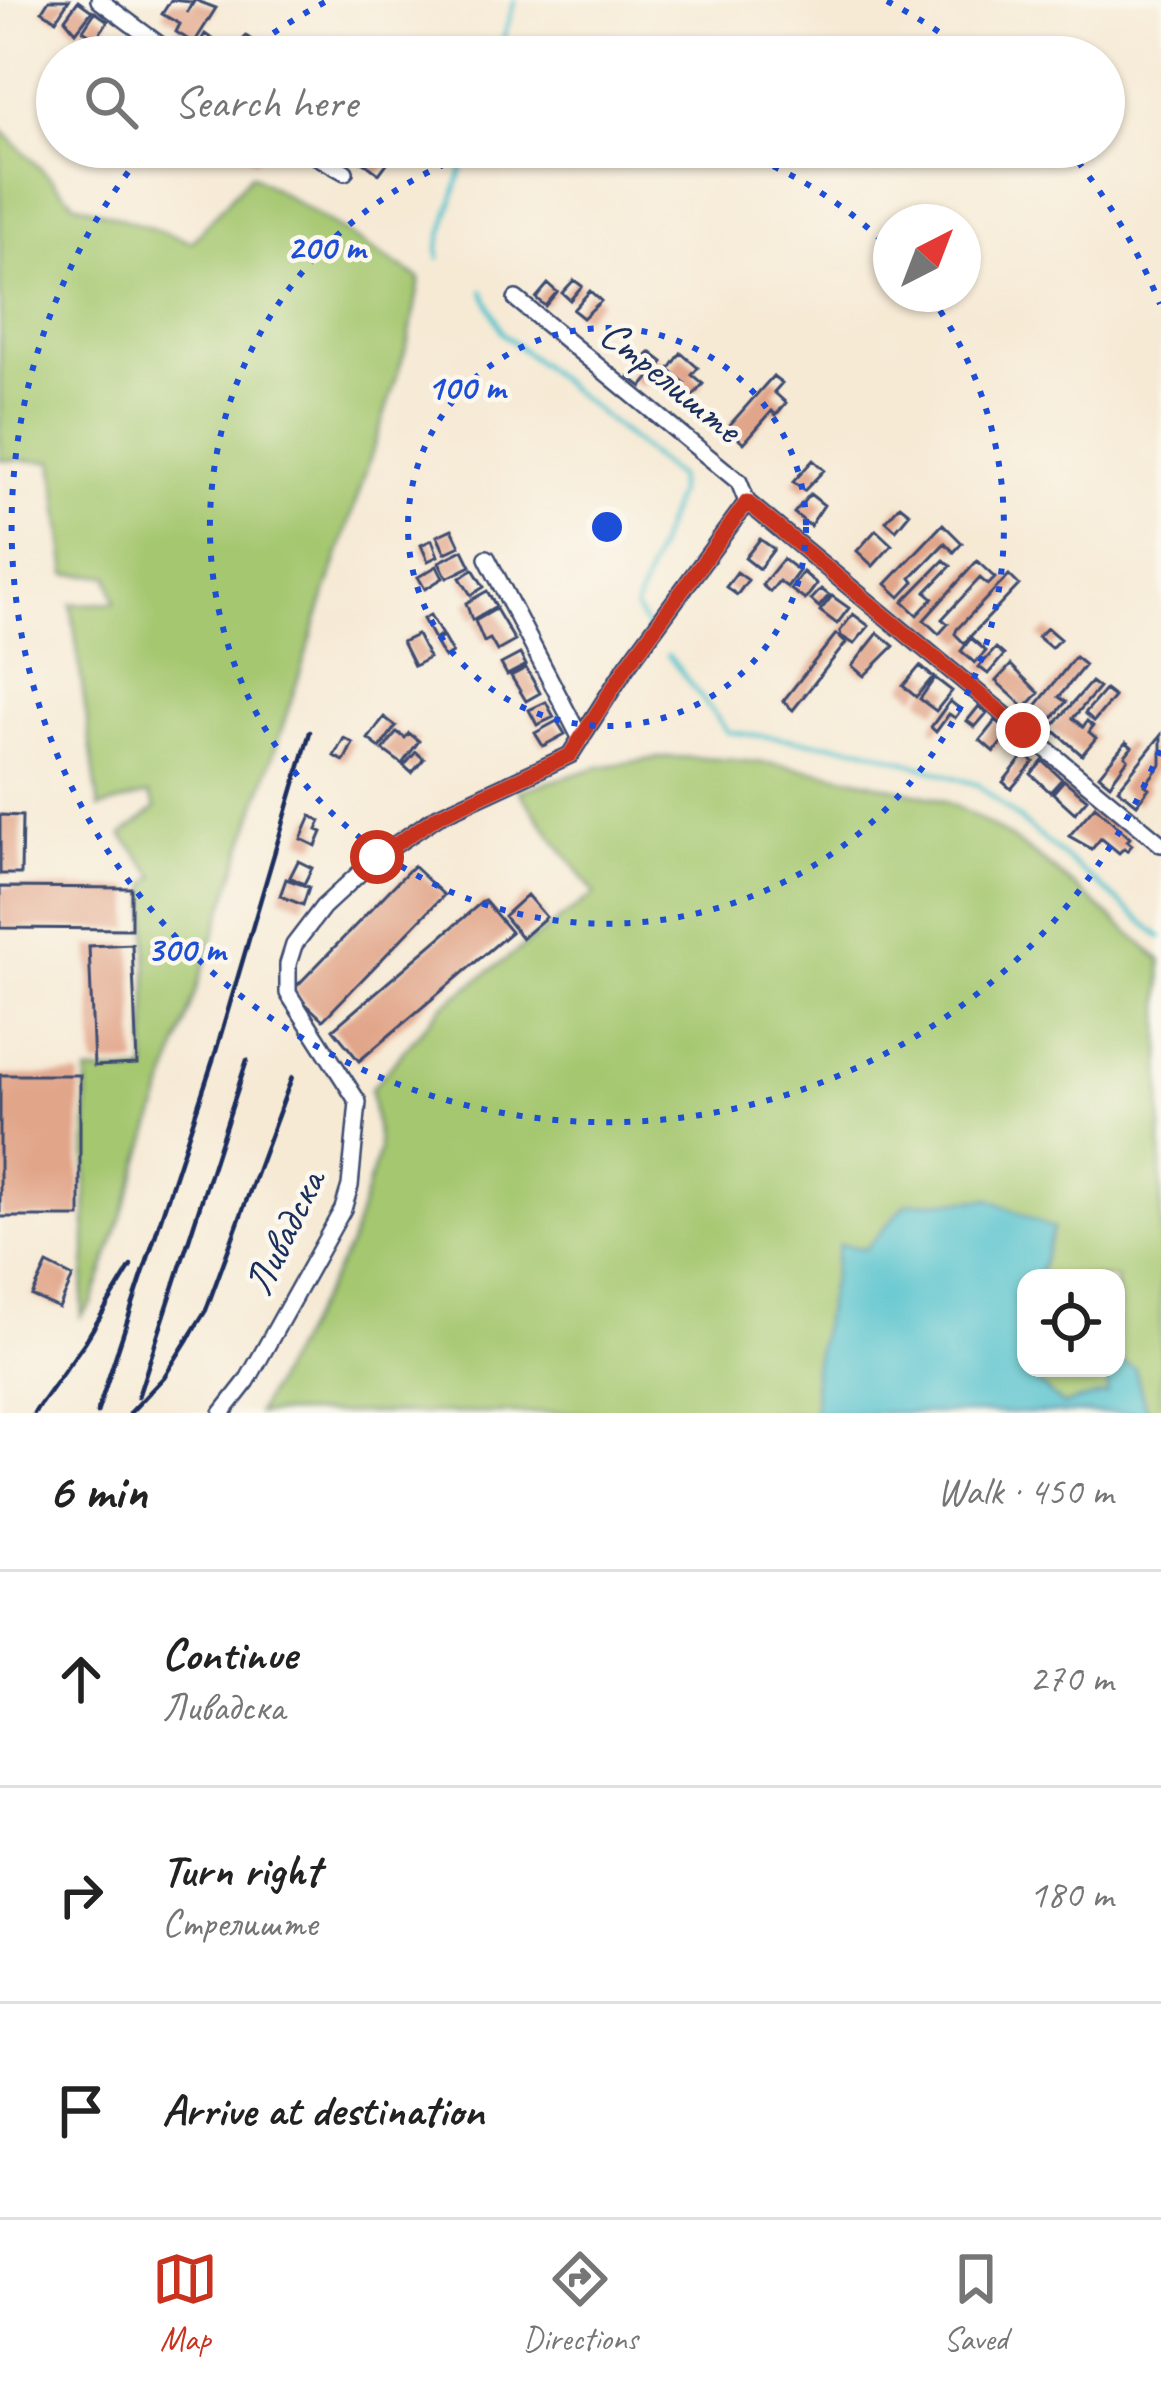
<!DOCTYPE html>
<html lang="en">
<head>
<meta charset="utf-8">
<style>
	:root { --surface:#fff; --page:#f2f2f2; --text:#222; --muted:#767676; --line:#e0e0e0; --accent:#c8321e }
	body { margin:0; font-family:Caveat,sans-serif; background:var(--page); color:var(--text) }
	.controls { position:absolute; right:36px; bottom:36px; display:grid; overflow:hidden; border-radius:24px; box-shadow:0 3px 9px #0004 }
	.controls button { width:108px; height:108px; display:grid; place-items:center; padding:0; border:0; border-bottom:3px solid var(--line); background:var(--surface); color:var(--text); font:60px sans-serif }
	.compass { position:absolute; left:873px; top:204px; width:108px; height:108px; border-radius:50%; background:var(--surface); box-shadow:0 3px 9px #0004; rotate:42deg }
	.stop { position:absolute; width:36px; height:36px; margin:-27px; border:9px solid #c8321e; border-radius:50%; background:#fff }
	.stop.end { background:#c8321e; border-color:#fff; box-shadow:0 3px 12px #0008 }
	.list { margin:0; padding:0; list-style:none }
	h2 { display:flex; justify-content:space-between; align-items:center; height:156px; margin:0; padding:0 48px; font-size:51px }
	h2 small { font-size:39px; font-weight:400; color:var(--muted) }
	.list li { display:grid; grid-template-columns:78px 1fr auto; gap:36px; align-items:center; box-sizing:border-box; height:216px; padding:0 48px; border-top:3px solid var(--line) }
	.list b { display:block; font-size:45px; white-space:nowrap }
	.list p { margin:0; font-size:39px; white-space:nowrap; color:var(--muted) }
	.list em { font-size:39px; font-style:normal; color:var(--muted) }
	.icon { flex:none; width:66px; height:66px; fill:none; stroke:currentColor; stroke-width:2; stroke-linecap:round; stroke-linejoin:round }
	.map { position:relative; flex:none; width:1161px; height:1413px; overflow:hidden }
	.search { position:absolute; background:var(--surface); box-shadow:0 3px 9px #0004; left:36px; right:36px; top:36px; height:132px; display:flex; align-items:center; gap:30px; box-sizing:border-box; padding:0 42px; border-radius:66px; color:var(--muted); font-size:45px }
	.sheet { height:804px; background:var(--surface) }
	nav { display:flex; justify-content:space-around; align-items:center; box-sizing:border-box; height:168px; border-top:3px solid var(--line); background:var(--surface); font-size:33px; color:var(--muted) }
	nav a { display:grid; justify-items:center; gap:6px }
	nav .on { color:var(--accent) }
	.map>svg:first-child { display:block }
	.green { fill:#a5c770; stroke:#607b67; stroke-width:3 }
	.water { fill:#56c3ce; stroke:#387996; stroke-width:3 }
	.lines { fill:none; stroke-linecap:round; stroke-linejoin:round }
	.stream { stroke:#56c3ce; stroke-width:4.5 }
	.building { fill:#e1a589 }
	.street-casing { stroke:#3c4b70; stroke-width:20 }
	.street { stroke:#fff; stroke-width:15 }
	.rail { stroke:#1b2f5e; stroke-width:4.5 }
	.route { stroke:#c8321e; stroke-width:15 }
	.ring { fill:none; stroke:#1d4ed8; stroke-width:6; stroke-dasharray:6 12 }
	.labels { text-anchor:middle; stroke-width:9; stroke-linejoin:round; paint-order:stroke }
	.street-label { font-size:42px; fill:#1b2f5e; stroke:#fbf7ec }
	.centre { fill:#1d4ed8; stroke:#fbf7ec; stroke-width:6 }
	.ring-label { font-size:36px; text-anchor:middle; font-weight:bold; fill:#1d4ed8; stroke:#fbf7ec; stroke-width:9; stroke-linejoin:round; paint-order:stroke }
</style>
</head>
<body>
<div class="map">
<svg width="1161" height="1413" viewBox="0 0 1161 1413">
	<rect width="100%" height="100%" fill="#fbf7ec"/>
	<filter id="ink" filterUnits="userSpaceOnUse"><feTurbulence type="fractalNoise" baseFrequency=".00833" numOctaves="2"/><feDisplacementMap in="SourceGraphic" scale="24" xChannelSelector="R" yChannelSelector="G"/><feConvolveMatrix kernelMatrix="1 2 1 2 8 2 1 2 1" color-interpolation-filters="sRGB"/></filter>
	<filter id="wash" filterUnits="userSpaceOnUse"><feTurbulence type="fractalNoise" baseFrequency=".004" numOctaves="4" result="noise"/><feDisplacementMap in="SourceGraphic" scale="48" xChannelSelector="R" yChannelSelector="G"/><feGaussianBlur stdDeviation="2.7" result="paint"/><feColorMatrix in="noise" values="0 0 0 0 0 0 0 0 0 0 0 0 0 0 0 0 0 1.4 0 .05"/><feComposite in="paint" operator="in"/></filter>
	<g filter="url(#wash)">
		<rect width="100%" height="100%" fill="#f6ead5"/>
		<!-- green -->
		<path class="green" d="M0,128l75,75 117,39 59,-68 169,105 -11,60 -272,833 -45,131 -11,13 5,-62 1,-181 59,-1 2,-189 8,-6 -34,-42 34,-27 -7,-14 -50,14 -28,-204 44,-1 -6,-27 -42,-2 -14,-113 -53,-1z
			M665,757c78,0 152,11 228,31 17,4 37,7 53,14 81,36 148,102 215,158v453h-14l-12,-44 -19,-9v-82h-78l15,-49 -239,139 1,45h-558l93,-168 29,-95 -8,-61 71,-83 153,-112 -76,-103 80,-24z
			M1036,1368h70l3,25 -46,12 -27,-23z"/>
		<!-- water -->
		<path class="water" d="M990,1199l63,30 -15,49h-12v90h10l1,14 26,23 45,-12 -2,-25h10v-8l19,9 12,44h-332l-1,-45 25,-124 26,5 42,-46z"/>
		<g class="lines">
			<!-- stream -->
			<path class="stream" d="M498,57l17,-57
				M439,258l-1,-10 31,-101
				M483,291l19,42 175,144v16l-42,116 12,18
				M668,655l60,77 135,16 115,37 183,152"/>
		</g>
		<g id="blocks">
			<!-- building -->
			<path class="building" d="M49,0h20l-13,20 -14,-9z
				M171,0l21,2 -5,11 8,-13 21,8 -22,35 -18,-11 4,-8 -18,-10z
				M78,1l14,10 -16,21 -11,-13z
				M95,12l13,9 -12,18 -13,-9z
				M205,34l7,5 -10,15 -7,-4z
				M246,36l17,12 -6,9h-20l6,-8 -5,-3z
				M239,147h27l-11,14z
				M340,147h30l-11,14z
				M374,147h25l-20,27 -16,-12z
				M574,280l8,6 -12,14 -8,-7z
				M548,284l9,8 -12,14 -9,-8z
				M590,291l11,10 -18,17 -10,-8z
				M650,352l13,10 -21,25 -13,-10z
				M681,353l17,15 -6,7 11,9 -16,19 -11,-9 9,-11 -16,-13z
				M773,376l9,7 -8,9 12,11 -10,12 -4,-4 -28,32 -17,-15z
				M813,460l11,10 -20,21 -11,-9z
				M810,494l14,11 -14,21 -16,-13z
				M900,505l10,8 -14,17 -10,-9z
				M943,524l19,19 -8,9 -9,-9 -34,35 3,4 -14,15 -14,-13z
				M452,529l8,17 -15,7 -8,-17z
				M876,530l16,15 -19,21 -16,-15z
				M760,539l14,10 -15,20 -14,-11z
				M432,540l6,16 -10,5 -7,-16z
				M463,550l8,16 -24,12 -8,-16z
				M783,559l16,12 -12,16 -8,-6 -9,11 -8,-7z
				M944,560l7,6 -25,26 7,6 -16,17 -14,-13z
				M977,561l18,17 -7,7 -8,-7 -38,41 6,5 -9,10 -15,-14z
				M437,566l6,12 -18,11 -7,-12z
				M473,569l11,18 -13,8 -11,-17z
				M737,572l11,8 -11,15 -11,-8z
				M803,572l14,12 -12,16 -15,-11z
				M1009,575l10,10 -55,58 -9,-9 2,-5z
				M821,589l8,6 -10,12 -8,-7z
				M487,591l9,15 -24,14 -6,-17z
				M832,596l17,12 -12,16 -17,-13z
				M496,609l19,32 -18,10 -7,-12 -6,3 -9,-21z
				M853,614l16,12 -15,18 -13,-8 -1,-5z
				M430,615l12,20 -8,4 -11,-20z
				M1047,628l13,11 -9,9 -13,-11z
				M878,633l16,13 -30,30 -12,-10z
				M836,634l10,9 -53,67 -10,-9z
				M417,635l12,23 -15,8 -12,-24z
				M443,637l9,16 -8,5 -9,-16z
				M971,638l15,13 -11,12 -14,-12z
				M996,648l8,7 -16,19 -9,-7z
				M520,654l6,11 -19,10 -6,-11z
				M1075,657l10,8 -26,32 7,5 -19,23 -16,-13z
				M1011,665l28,28 -14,15 -29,-27z
				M920,666l13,11 -17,20 -13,-11z
				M526,668l14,25 -14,8 -15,-25z
				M935,678l17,13 -16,20 -16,-12z
				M1091,682l8,6 -26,30 10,9 4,-6 6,5 -4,6 7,6 -14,17 -31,-27z
				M1105,690l9,7 -20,24 -9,-8z
				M950,701l11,9 -6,8 -6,-4 -13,18 -5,-5z
				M546,702l8,15 -17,8 -8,-15z
				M979,706l8,7 -12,14 -8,-6z
				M384,717l12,9 -16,22 -12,-9z
				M996,720l14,12 -16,20 -14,-12z
				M557,721l8,13 -22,12 -8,-13z
				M397,732l8,6 4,-5 10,8 -17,23 -19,-14z
				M1161,735v29l-16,21 4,3 -12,16 -19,-15z
				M344,738l9,5 -9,18 -10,-5z
				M1126,742l6,5 -7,9 3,3 -18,25 -11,-9z
				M416,752l8,7 -12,14 -8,-7z
				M1025,754l9,8 -23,27 -8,-7z
				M1043,761l19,18 -12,13 -19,-18z
				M1064,780l23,19 -12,14 -22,-20z
				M1095,806l35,32 -3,3 5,4 -5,6 -3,-3 -5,5 -18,-15 -9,11 -23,-13z
				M0,815l22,1 -1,58h-21z
				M311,816l10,5 -4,9 5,2 -6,14 -15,-7z
				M298,861l14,7 -8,16 -14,-7z
				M413,866l31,29 -121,125 -31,-29z
				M286,879l23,8 -6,18 -23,-9z
				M0,887l131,1v41l-131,-1z
				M527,895l19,22 -24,21 -18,-22z
				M484,900l27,32 -152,129 -26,-32z
				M132,944l5,120 -43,2 -5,-120z
				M0,1075h80v142h-80z
				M47,1264l26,13 -14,31 -27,-12z"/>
		</g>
	</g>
	<g filter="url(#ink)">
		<use href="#blocks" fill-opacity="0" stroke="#3c4b70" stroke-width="3"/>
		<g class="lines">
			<!-- street casing -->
			<g class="street-casing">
				<path id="street" d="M99,0l77,57
					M300,147l45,25
					M516,299l223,183 8,20 414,342
					M487,558l94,181
					M222,1413l25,-32 96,-172 7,-23 8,-84 -70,-109v-29l6,-19 29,-38 54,-50 61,-41 132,-61 57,-89 120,-164"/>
			</g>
			<!-- street -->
			<use href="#street" class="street"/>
			<!-- rail -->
			<path class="rail" d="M138,1397l109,-337
				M34,1413l51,-71 46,-76
				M97,1413l119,-362 94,-319
				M130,1413l34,-36 42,-67 86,-233"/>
		</g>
	</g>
	<g class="lines" filter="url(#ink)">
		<!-- route -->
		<path class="route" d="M377,857l61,-41 132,-61 57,-89 120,-164 276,228"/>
	</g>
	<!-- distance rings -->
	<g class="ring">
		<circle cx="607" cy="527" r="199"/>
		<path d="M723 147A397 397 0 0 1 890 249M930 296A397 397 0 1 1 491 147"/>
		<path d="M1160 750A596 596 0 1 1 147 148M244 54A596 596 0 0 1 327 1M887 1A596 596 0 0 1 970 54M1067 148A596 596 0 0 1 1160 304"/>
	</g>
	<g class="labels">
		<!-- street labels -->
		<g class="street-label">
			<text transform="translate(672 380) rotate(39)" y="15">Стрелиште</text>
			<text transform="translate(283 1232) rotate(-64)" y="15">Ливадска</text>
		</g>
	</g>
	<circle cx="607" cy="527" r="18" class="centre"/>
	<g class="ring-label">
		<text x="326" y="259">200 m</text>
		<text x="466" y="399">100 m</text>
		<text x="186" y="961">300 m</text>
	</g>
</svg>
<div class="controls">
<button><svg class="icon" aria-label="locate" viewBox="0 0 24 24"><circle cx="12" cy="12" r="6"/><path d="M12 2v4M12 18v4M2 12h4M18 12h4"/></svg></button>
</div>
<svg class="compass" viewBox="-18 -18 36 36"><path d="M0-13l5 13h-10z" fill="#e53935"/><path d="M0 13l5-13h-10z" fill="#767676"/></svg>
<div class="stop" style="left:377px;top:857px"></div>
<div class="stop end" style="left:1023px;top:730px"></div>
<div class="search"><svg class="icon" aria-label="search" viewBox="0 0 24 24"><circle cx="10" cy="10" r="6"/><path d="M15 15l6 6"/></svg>Search here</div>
</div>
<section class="sheet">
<h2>6 min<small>Walk · 450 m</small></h2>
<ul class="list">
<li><svg class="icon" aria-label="ahead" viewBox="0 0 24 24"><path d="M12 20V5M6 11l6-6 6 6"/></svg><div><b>Continue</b><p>Ливадска</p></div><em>270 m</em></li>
<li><svg class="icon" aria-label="right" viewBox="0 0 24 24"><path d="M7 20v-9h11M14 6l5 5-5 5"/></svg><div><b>Turn right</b><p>Стрелиште</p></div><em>180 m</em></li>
<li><svg class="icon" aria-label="arrive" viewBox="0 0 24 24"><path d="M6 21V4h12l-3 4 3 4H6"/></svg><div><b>Arrive at destination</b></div></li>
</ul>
</section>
<nav>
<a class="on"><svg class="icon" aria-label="map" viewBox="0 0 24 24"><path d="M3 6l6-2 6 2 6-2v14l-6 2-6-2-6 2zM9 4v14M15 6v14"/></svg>Map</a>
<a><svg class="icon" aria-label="directions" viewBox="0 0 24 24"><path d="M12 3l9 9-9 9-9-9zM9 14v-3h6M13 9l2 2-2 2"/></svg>Directions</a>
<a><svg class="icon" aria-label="saved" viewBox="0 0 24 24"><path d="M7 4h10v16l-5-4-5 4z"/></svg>Saved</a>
</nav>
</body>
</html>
